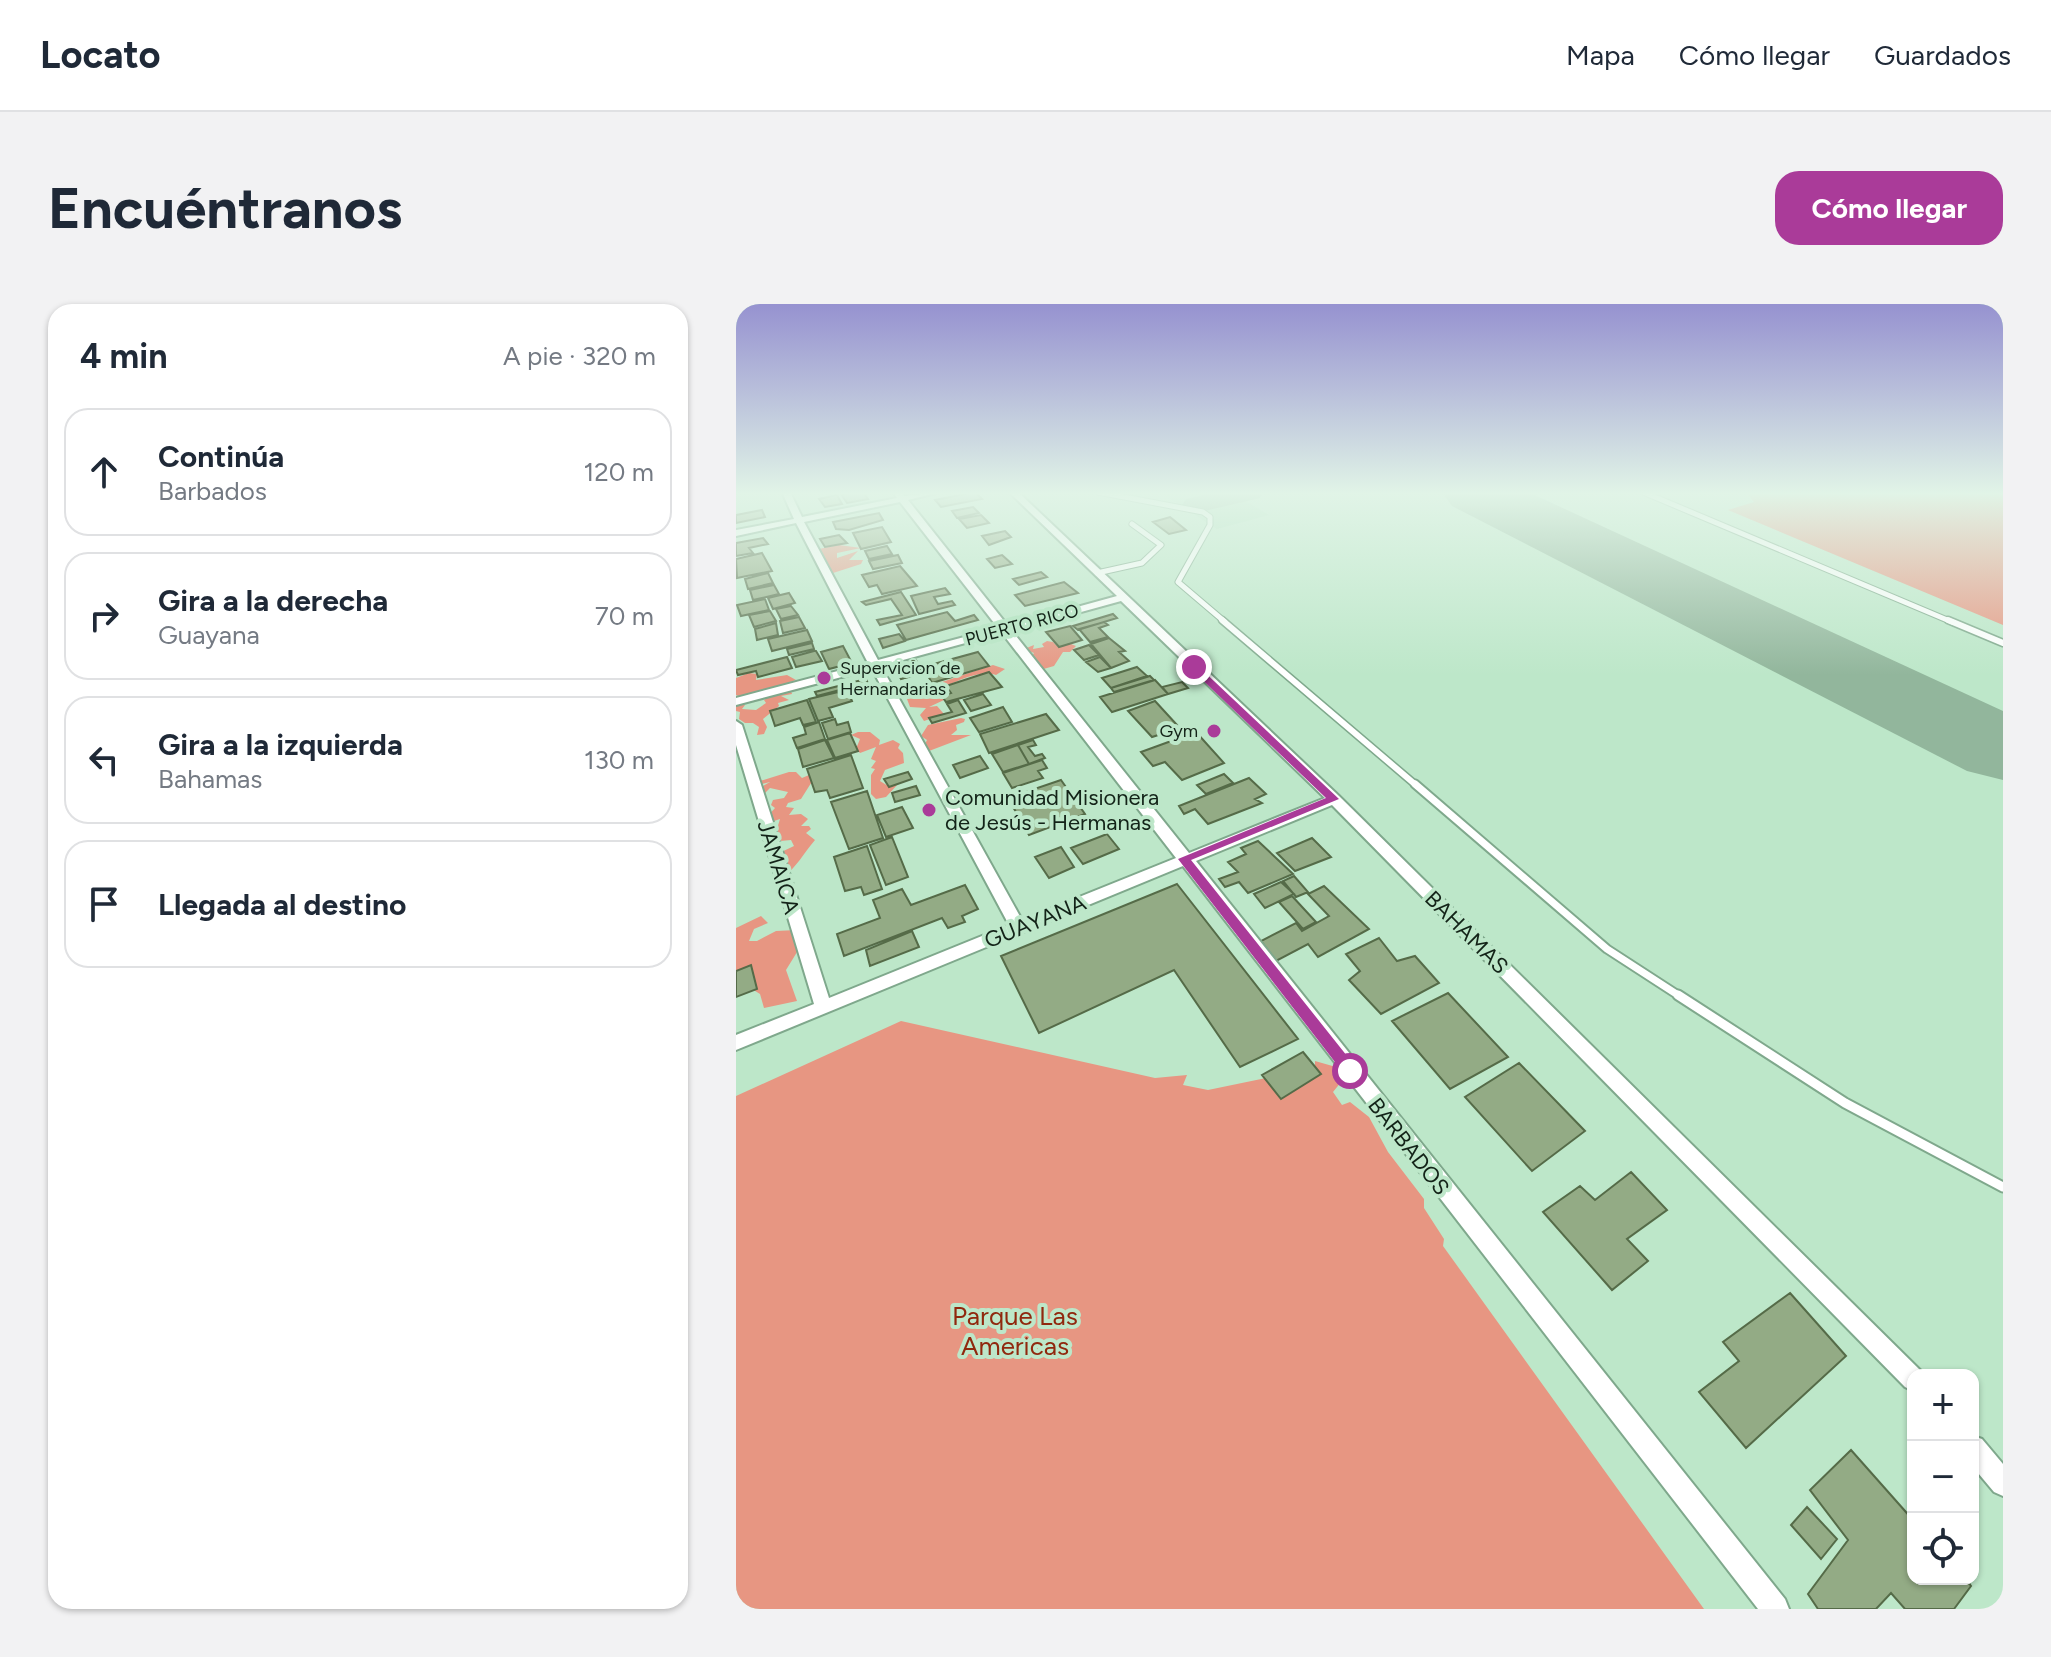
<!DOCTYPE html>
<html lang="es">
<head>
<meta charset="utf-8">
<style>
	:root { --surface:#fff; --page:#f2f2f3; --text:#1f2937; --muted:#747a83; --line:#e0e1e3; --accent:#aa3b99 }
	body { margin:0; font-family:Figtree,sans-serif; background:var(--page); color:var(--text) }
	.controls { position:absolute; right:24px; bottom:24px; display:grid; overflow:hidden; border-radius:16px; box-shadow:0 2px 6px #0004 }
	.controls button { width:72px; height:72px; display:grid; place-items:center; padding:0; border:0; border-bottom:2px solid var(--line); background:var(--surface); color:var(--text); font:40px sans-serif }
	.stop { position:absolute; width:24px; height:24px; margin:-18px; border:6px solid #aa3b99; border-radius:50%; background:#fff }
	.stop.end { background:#aa3b99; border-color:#fff; box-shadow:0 2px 8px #0008 }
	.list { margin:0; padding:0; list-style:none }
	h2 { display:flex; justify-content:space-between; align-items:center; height:104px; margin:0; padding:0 32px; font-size:34px }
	h2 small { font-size:26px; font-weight:400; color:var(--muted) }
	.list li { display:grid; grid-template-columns:52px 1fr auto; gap:24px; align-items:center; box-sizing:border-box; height:128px; margin:0 16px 16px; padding:0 16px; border:2px solid var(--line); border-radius:24px }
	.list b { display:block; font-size:30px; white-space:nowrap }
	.list p { margin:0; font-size:26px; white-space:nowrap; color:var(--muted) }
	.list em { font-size:26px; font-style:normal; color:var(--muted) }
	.icon { flex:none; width:44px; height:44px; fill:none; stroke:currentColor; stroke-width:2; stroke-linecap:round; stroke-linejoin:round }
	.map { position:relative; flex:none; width:1267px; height:1305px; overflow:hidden; border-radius:24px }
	header { display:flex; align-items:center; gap:48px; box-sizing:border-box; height:112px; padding:0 40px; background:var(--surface); border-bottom:2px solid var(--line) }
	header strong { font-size:38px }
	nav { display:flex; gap:44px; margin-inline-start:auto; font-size:28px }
	.intro { display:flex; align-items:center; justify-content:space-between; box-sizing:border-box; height:192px; padding:0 48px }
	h1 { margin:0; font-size:56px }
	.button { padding:20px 36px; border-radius:24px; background:var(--accent); color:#fff; font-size:28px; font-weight:700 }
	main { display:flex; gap:48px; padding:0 48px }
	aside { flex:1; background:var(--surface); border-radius:24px; box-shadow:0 2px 6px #0004 }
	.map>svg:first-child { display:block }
	.built { fill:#aee0bd }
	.green { fill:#e79682 }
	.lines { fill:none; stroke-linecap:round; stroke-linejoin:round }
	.taxiway { fill:#92b69c; fill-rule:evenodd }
	.runway { fill:#92b69c; fill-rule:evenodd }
	.building { fill:#93ab85; stroke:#556b48; stroke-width:2 }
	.service-far3-casing { stroke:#7fa88c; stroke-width:7 }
	.service-far2-casing { stroke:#7fa88c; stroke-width:9 }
	.service-far1-casing { stroke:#7fa88c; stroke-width:11 }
	.service-casing { stroke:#7fa88c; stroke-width:13 }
	.minor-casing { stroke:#7fa88c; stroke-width:4 }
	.service-far3 { stroke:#fff; stroke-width:5 }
	.service-far2 { stroke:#fff; stroke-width:6 }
	.service-far1 { stroke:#fff; stroke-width:7 }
	.service { stroke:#fff; stroke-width:9 }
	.minor { fill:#fff; fill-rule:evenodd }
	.route { fill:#aa3b99 }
	.poi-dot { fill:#aa3b99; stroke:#bde7c9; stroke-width:3 }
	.labels { text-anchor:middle; stroke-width:8; stroke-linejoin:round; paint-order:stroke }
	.far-street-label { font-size:18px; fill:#132318; stroke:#bde7c9 }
	.far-poi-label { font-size:18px; fill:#132318; stroke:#bde7c9; text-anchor:start }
	.poi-label { font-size:22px; fill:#132318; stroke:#bde7c9; text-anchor:start }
	.street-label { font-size:22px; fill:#132318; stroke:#bde7c9 }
	.near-park-label { font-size:26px; fill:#90280e; stroke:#bde7c9 }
</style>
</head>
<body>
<header>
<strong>Locato</strong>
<nav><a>Mapa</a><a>Cómo llegar</a><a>Guardados</a></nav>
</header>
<div class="intro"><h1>Encuéntranos</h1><a class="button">Cómo llegar</a></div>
<main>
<aside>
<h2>4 min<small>A pie · 320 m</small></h2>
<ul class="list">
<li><svg class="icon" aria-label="ahead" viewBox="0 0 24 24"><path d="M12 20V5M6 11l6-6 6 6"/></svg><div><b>Continúa</b><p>Barbados</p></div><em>120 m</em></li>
<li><svg class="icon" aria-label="right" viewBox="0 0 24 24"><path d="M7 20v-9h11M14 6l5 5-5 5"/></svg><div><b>Gira a la derecha</b><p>Guayana</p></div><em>70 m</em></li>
<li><svg class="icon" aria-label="left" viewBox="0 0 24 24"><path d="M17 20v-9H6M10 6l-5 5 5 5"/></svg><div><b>Gira a la izquierda</b><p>Bahamas</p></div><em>130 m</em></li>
<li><svg class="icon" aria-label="arrive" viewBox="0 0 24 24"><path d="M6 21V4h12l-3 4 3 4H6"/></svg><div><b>Llegada al destino</b></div></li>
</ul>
</aside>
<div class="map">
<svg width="1267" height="1305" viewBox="0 0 1267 1305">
	<rect width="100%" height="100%" fill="#bde7c9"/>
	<!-- built -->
	<path class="built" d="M424,188h70l39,23 -52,14z"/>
	<!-- green -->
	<path class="green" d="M1010,188h257v133l-275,-115 26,-8z
		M103,241l22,3 -24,5v5l21,-7 -9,9h14l-2,4 -28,9 -5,-2 2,-4 -8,1 3,-9h-9l3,-10z
		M311,337l6,1 5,5 13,-3 5,2 -6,6h-7l-9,14 -14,4 -8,-14 2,-3 -10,-4 10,-4 -1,4 11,-2 -2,-3z
		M257,361l12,4 -9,6c-18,-6 -41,8 -58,14l5,1 1,10 -15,7 8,-1 7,8 -20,7 -4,-6 6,-7 -16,-1 -3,-8 32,-16z
		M13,369l8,1 -1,6 31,-5 9,5 -53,18 -7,-3v-17z
		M43,387h12l1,3 -11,2 8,4 -11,3 1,3 -16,13 4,8 -3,7 -7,1 2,-8 -6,-4h-8l-6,-4 1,-7 -4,-1v-6l4,-3 5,3 -3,4 14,1 10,-7 -2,-3z
		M225,414l4,1 -1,3 -8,3 1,5 -6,5h20l-42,16 -4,-7 2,-4 -6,-4 7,-11z
		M122,428h12l10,8 -1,5 14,-5 7,4 -2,4 5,5 1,10 -19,7 -5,11 8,5 10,-2 -12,13 -10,2 -5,-5v-19l4,-6 -4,-1 5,-7 -5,-2 5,-12 -16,6 -4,-4 4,-10 -9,-4z
		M53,468h7l6,6 7,-3 4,5 -12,19 -13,4 -2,4 8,1 -5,7 12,-1 7,5 -7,7h8l2,3 -5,4 9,7c-12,14 -18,27 -33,38l-7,-23 19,-9 -3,-6 -11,1 -4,-9 4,-13 -6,2 -7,-4 8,-9 -4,-3 2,-5 11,-2 4,-6 -18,-4 -6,6 -3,-7 9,-5 -12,3 2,-4z
		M25,612l7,7 -14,6 -5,12h8l19,-10 21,-1 5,14 -16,26 11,31 -33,7 -4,-14 -24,-15v-51z
		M165,717l254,57 32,-3 -4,10 25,5 107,-22v-7l35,10 -17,21 9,13 8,-3 19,15 19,35 36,47v9l20,31 -1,7 261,363h-968v-513z"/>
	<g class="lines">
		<!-- taxiway -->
		<path class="taxiway" d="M480,188h47l-3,6 -64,15 -10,-2 -4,-6 4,-6z"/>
		<!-- runway -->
		<path class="runway" d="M706,188h86l475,219v69l-36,-9 -515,-265z"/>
	</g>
	<!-- building -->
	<path class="building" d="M127,188l5,7 -21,4 -6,-9z
		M239,188l7,7 -41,8 -6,-7z
		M101,191l5,9 -17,3 -6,-8z
		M237,203l6,6 -22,5 -5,-7z
		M26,206l3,7 -29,6v-8z
		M143,209l4,7 -34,10 -13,-1 -3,-7z
		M245,211l8,8 -22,5 -8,-9z
		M434,213l16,13 -17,4 -16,-12z
		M146,223l9,15 -30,7 -8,-16z
		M269,227l6,6 -22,8 -7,-9z
		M103,231l8,8 -22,4 -5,-8z
		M27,234l5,6 -19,4 4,5 -17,3v-13z
		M151,242l5,8 -23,5 -4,-8z
		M26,249l10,18 -35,7 -1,-19z
		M162,251l4,8 -29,6 -4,-8z
		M266,251l10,9 -17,4 -8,-9z
		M164,262l17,20 -35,8 -5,-9 -8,2 -7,-12z
		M305,268l6,5 -28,8 -6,-6z
		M32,269l5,10 -25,6 -3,-10z
		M328,278l14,11 -53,13 -10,-11z
		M38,281l5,9 -26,6 -3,-10z
		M209,284l5,6 -16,3 4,7 14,-3 3,4 -36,9 -8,-18z
		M165,288l15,23 -36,10 -3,-5 25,-5 -11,-16 -25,6 -4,-3z
		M53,289l6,10 -22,6 -5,-11z
		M29,295l4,11 -28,6 -4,-11z
		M55,302l7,9 -17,4 -5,-10z
		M34,307l6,10 -22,6 -5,-12z
		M211,308l8,9 19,-6 4,5 -72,20 -9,-15z
		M377,310l4,4 -39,12 -5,-4z
		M63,313l6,11 -22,5 -3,-12z
		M368,318l4,3 -9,3 9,9 -18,5 -11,-13z
		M40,319l2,12 -21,5 -2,-11z
		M334,322l12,14 -23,7 -13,-15z
		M71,326l5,11 -40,10 -4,-12z
		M163,330l6,7 -22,7 -4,-9z
		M373,334l16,13 -6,1 10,9 -18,7 -20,-24z
		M76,339l2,6 -25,6 -2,-6z
		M353,341l10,10 -15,5 -10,-10z
		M107,342l9,17 -23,6 -8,-17z
		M78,347h2l6,10 -26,6 -4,-10z
		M242,348l11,14 -57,17 -9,-16z
		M51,353l5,11 -34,9 -2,-6 -18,4 -2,-5z
		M364,353l11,11 -13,4 -12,-10z
		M180,356l7,13 -22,6 -7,-13z
		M401,363l10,9 -36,12 -9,-10z
		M253,368l13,15 -56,15 -4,-6 9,-3 -5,-7z
		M414,372l4,4 -40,12 -3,-4z
		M130,375l4,9 -28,8 -2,-6 -23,6 -2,-4z
		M419,376l13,14 -56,18 -12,-15z
		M446,378l6,6 -20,6 -6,-7z
		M102,388l2,5 9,-3 3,7 -23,7 4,9 -15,4 -9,-22z
		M247,390l8,11 -20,6 -7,-11z
		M71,396l9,22 -13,3 -3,-7 -25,8 -5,-15z
		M222,396l8,13 -34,10 -3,-5 23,-6 -5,-8z
		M419,397l22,24 3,3 -28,9 -24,-26z
		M267,403l9,15 -33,10 -9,-14z
		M310,410l13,16 -70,23 -9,-19z
		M99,415l2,6 11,-3 3,10 -23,7 -6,-16z
		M83,418l6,17 -28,9 -4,-10 13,-4 -2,-7z
		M460,428l28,31 -42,17 -17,-18 -12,4 -12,-14z
		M114,429l8,18 -23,7 -8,-18z
		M89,436l9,18 -31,9 -5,-18z
		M297,436l3,5 -8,2 7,9 7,-2 3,4 -16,6 -11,-19z
		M282,441l11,19 -26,8 -11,-18z
		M115,451l12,33 -33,10 -3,-8 -12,2 -8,-23z
		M244,452l8,12 -28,10 -7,-13z
		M306,456l5,8 -9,3 5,7 -31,10 -9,-15z
		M172,468l4,7 -23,8 -5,-8z
		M488,470l9,9 -27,11 -9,-9z
		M513,474l17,16 -11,5 7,4 -54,21 -13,-15 -11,5 -5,-8z
		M325,476l24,34 -56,21 -21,-37z
		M180,482l4,9 -25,7 -3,-9z
		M131,487l16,47 -34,11 -18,-47z
		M166,503l11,21 -27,9 -9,-22z
		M371,530l12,15 -36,15 -12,-16z
		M156,533l16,40 -22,8 -16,-40z
		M576,534l19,19 -36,14 -18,-18z
		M522,537l35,33 -45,19 -9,-11 -14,5 -6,-8 19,-7 -10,-10 18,-8 -5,-6z
		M131,542l15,43 -18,6 -3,-8 -16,4 -11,-34z
		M325,543l13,20 -25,11 -14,-21z
		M558,572l14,16 -12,5 -13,-16z
		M545,578l13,12 -29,14 -11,-14z
		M441,580l121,155 -58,28 -66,-97 -135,63 -38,-77z
		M229,581l13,24 -16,7 3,6 -17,6 -6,-10 -98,38 -7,-22 43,-16 -7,-18 29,-11 9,16z
		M588,582l45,43 -51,28 -10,-13 -32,17 -15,-20 35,-18 6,8 27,-15 -21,-22z
		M556,592l24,26 -13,7 -24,-27z
		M176,627l7,16 -49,19 -4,-16z
		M643,634l18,23 18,-5 24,27 -58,31 -32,-34 11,-9 -14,-17z
		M15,661l6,24 -21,8v-26z
		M712,689l60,64 -58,32 -58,-68z
		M567,748l18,22 -40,25 -19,-24z
		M783,759l66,68 -53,40 -67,-74z
		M895,868l36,38 -40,29 21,22 -36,29 -69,-78 37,-26 15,14z
		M1054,989l56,63 -100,92 -47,-56 40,-31 -16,-19z
		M1115,1146l62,70v59h53l5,7 -17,23h-49l-14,-16 -15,16h-58l-10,-15 40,-54 -38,-50z
		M1071,1203l30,32 -16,20 -30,-34z"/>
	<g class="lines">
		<!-- service-far3 casing -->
		<g class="service-far3-casing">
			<path id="service-far3" d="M362,188l105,20 7,5v8l-32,57 47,40
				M907,188l309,130
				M361,269l45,-10 19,-18 -29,-21"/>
		</g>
		<!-- service-far2 casing -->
		<g class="service-far2-casing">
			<path id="service-far2" d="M486,316l195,166
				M1212,316l55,23"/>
		</g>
		<!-- service-far1 casing -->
		<g class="service-far1-casing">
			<path id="service-far1" d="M679,480l192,165 74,48"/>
		</g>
		<!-- service casing -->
		<g class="service-casing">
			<path id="service" d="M942,691l167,108 158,84"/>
		</g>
		<!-- minor casing -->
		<g class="minor-casing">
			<path id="minor" d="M46,188h8l12,25 95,-19 -4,-6h8l3,4 36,-4 -32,8 100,126 109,-30 -108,-104h9l321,304 582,575 2,4h-10v16l-8,-4 -573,-582 -136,56 589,738 4,10h-31l-575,-743 -447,184v-15l78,-31 -78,-259v-24l6,4 87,273 180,-73 -137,-256 -136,36v-7l132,-35 -72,-140 -60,13v-6l58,-11zM164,198l98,126 -120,32 -74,-138zM385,297l204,197 -136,55 -177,-222zM266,329l174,225 -154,62 -141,-254z
				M1237,1132l9,3 21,25v32l-9,-4 -21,-25z"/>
		</g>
		<!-- service-far3 -->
		<use href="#service-far3" class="service-far3"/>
		<!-- service-far2 -->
		<use href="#service-far2" class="service-far2"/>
		<!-- service-far1 -->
		<use href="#service-far1" class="service-far1"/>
		<!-- service -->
		<use href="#service" class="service"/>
		<!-- minor -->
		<use href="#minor" class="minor"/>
	</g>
	<!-- sky -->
	<linearGradient id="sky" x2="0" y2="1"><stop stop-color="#9692d0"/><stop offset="0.51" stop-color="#e1f4e7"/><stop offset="1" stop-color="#e1f4e7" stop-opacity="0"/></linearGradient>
	<rect width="1267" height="371" fill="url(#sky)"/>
	<!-- route -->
	<path class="route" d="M455,361h6l142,134 -148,61 164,206v9h-10l-167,-216 148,-61 -135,-129z"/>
	<!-- markers -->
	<g class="poi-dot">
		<circle cx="88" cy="374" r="8"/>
		<circle cx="478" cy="427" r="8"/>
		<circle cx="193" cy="506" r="8"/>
	</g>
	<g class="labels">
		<!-- far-street labels -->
		<g class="far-street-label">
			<text transform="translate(286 321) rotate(-15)" y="6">PUERTO RICO</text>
		</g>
		<!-- far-poi labels -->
		<g class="far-poi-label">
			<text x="104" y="370">Supervicion de<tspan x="104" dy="21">Hernandarias</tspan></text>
			<text x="462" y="433" text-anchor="end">Gym</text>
		</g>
		<!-- poi labels -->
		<g class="poi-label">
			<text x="209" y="501">Comunidad Misionera<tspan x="209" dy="25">de Jesús - Hermanas</tspan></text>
		</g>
		<!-- street labels -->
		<g class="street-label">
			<text transform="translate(43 563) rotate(73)" y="8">JAMAICA</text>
			<text transform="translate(299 617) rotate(-22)" y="8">GUAYANA</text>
			<text transform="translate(731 628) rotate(45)" y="8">BAHAMAS</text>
			<text transform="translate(673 842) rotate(52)" y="8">BARBADOS</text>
		</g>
		<!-- near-park labels -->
		<g class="near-park-label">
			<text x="279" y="1021">Parque Las<tspan x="279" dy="30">Americas</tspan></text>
		</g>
	</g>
</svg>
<div class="controls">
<button>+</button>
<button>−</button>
<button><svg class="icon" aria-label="locate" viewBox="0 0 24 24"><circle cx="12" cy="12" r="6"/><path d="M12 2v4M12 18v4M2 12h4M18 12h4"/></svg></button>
</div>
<div class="stop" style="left:614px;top:767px"></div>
<div class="stop end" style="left:458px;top:363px"></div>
</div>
</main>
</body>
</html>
